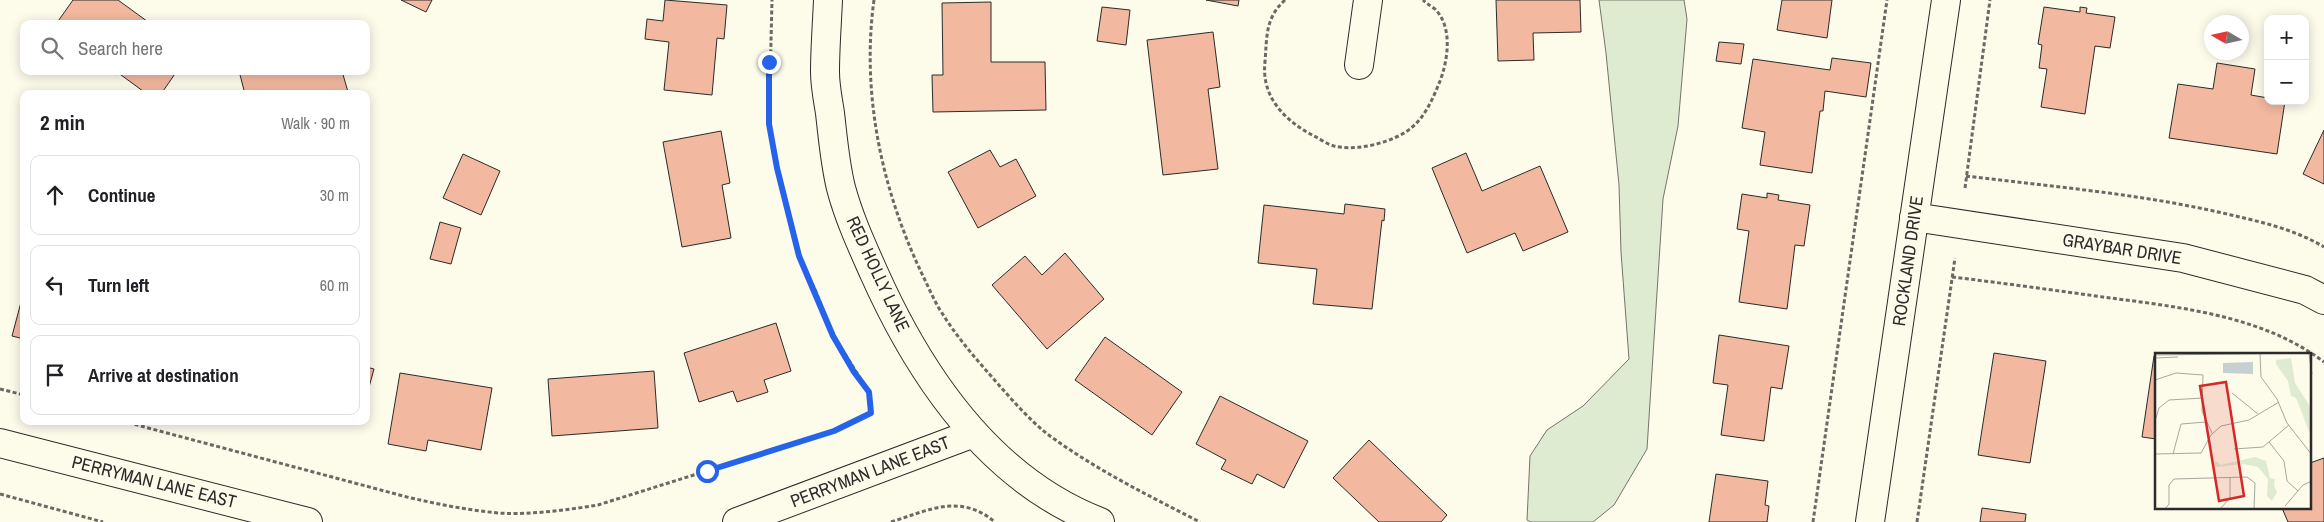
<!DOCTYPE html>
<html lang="en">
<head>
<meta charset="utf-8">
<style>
	:root { --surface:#fff; --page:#f6f6f6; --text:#202124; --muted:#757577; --line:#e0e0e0 }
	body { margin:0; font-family:"Archivo Narrow",sans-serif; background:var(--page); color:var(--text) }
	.controls { position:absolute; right:15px; top:15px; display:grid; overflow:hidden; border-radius:10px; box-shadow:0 2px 12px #0003 }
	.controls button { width:45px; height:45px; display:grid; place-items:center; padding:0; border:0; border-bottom:1px solid var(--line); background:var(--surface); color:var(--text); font:25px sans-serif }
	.compass { position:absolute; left:2204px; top:15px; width:45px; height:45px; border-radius:50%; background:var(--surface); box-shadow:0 2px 12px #0003; rotate:279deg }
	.stop { position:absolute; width:15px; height:15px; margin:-11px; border:4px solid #2563eb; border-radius:50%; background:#fff }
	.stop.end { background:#2563eb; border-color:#fff; box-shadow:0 1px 5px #0008 }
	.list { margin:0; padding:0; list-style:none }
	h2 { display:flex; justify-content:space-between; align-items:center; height:65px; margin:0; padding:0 20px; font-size:21px }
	h2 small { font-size:16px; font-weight:400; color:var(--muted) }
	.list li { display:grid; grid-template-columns:32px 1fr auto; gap:15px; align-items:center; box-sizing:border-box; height:80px; margin:0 10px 10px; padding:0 10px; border:1px solid var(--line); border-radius:10px }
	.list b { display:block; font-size:19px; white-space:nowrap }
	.list em { font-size:16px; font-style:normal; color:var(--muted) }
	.icon { flex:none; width:28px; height:28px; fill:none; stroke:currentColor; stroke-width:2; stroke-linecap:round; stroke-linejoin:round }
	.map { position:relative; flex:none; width:2324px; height:522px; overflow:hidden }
	.search { position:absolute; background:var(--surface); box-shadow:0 2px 12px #0003; left:20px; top:20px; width:350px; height:55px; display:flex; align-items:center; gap:12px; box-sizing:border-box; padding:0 18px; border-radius:10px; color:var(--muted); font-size:19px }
	.panel { position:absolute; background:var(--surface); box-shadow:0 2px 12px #0003; left:20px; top:90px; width:350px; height:335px; border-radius:10px }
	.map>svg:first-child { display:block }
	.green { fill:#deebd1; stroke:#74746e }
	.building { fill:#f2b8a0; stroke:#2b2b2b }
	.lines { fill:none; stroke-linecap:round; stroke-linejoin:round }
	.minor-casing { stroke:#2b2b2b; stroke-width:30 }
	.path { stroke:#6a6964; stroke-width:3; stroke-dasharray:4 2.5; stroke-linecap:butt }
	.minor { stroke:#fdfbea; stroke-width:28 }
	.route { stroke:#2563eb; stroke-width:6 }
	.labels { text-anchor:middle; stroke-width:4; stroke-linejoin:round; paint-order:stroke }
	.street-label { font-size:18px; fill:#2b2b2b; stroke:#fdfbea }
	.inset-road { fill:none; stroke:#a9a89e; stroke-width:1 }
	.view { fill:#d62828; fill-opacity:0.15; stroke:#d62828; stroke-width:2.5 }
	.inset-edge { fill:none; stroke:#2b2b2b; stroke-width:2.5 }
</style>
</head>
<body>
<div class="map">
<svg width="2324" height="522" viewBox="0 0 2324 522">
	<rect width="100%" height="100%" fill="#fdfbea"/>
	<!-- green -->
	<path class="green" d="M1599,0h85l3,19 -9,107 -15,73 -16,250 -33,56 -21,17h-62l-4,-2 3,-64 17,-26 36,-24 46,-47 -8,-107 -2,-67 -13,-132z"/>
	<!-- building -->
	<path class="building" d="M73,0h45l33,24h-95z
		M401,0h31l-6,12z
		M665,0l62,5 -3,34 -7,-1 -5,57 -48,-5 5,-48 -24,-3 2,-20 16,2z
		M1206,0h33l-1,6z
		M1496,0h84l1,32 -48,1 1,27 -36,1z
		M1782,0h50l-5,38 -50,-8z
		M991,2v60h54l1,48 -113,2 -1,-37h11l-1,-72z
		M1102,7l28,3 -4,35 -29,-4z
		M2044,7l36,5v-5l7,1 -1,5 29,4 -5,31 -15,-2 -10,68 -44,-7 6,-38 -8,-1 3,-23 -4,-1z
		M1213,32l7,55 -12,2 10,80 -55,6 -16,-135z
		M1719,42l25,2 -3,20 -25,-3z
		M1832,58l39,5 -5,34 -41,-6 -2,20h-3l-8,62 -52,-8 5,-33 -23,-4 11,-69 77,11z
		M2217,63l38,6 -4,26 17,3v3h17l-8,53 -108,-16 9,-54 35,5z
		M110,71h67l-16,23h-14l-30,-22 -1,3z
		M239,71h103l6,21 -7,2h-96z
		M2324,130v54l-21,-10z
		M721,131l9,52 -8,2 9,53 -49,9 -19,-105z
		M990,150l10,17 16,-8 20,37 -58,32 -30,-56z
		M1466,153l16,38 58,-25 28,66 -45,19 -8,-18 -48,20 -35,-85z
		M463,154l37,17 -19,44 -38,-17z
		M1767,193l12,2 -1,5 32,5 -6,41 -9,-1 -8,64 -48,-7 10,-71 -12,-2 5,-35 25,4z
		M1345,204l40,5 -1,12 -2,-1 -10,89 -59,-5 4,-35 -59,-6 6,-58 80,9z
		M440,222l21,6 -10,36 -21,-5z
		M1065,253l39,46 -57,50 -55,-64 33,-29 17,19z
		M24,291v48l-12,-3z
		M776,323l15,48 -27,9 4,12 -31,10 -4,-11 -34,11 -15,-49z
		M1719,335l70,11 -7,43 -11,-2 -7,54 -43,-6 7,-50 -15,-2z
		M1105,337l77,55 -30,43 -77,-55z
		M1994,353l52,8 -16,102 -52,-8z
		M2154,356h2v83l-14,-2z
		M366,367l8,2 -8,29z
		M654,371l4,57 -106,8 -4,-57z
		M400,373l92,15 -11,62 -53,-10 -2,11 -38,-7z
		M1220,396l88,45 -24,47 -27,-14 -5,10 -31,-15 5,-9 -30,-16z
		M1369,440l78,75 -6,7h-62l-46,-44z
		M2324,458v64h-36l-6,-14h28v-45z
		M1716,474l52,7 -3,24 4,1 -2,16h-58z
		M1982,508l44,6 -1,8h-45z"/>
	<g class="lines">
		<!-- minor casing -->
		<g class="minor-casing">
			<path id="minor" d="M828,0c-1,24 -3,48 -3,72 0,14 3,28 5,41 3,26 5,51 11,75 8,30 21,58 33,85 46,103 117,207 226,249
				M1359,65l9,-65
				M1914,217l269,41 122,32 19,10
				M0,443l308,79
				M737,522l237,-89
				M1870,522l76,-522"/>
		</g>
		<!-- path -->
		<path class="path" d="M874,0c-13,94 8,191 49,276 6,12 11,25 19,37 16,26 36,48 56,71 15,17 31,35 48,49 47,35 101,62 154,89
			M1285,0c-20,18 -18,37 -20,62 -4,35 20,59 49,74 6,3 13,8 20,10 22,5 51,-2 70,-13 19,-11 28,-32 36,-52 8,-21 13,-54 -5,-72 -4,-3 -8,-5 -12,-9
			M1966,176c88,11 178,18 265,39 31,7 65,15 93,32
			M1965,188l25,-188
			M1952,277c50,6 101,13 151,20 75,10 159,18 221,65
			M0,389l24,6
			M122,421l285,76c30,7 60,13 91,16 33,2 68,-3 100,-8l236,-74 37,-18 -2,-21 -36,-57 -17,-43 -17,-36 -22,-88 -8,-44 3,-124
			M0,494l103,28
			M891,522c38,-12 69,-29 104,0
			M1813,522l74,-522
			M1917,522l38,-264"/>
		<!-- minor -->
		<use href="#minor" class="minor"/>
	</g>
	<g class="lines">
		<!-- route -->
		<path class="route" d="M707,471l127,-40 37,-18 -2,-21 -15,-20 -21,-36 -34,-80 -22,-88 -8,-44v-62"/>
	</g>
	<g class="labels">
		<!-- street labels -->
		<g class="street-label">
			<text transform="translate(2122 249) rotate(9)" y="6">GRAYBAR DRIVE</text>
			<text transform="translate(1908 261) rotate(-82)" y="6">ROCKLAND DRIVE</text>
			<text transform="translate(878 274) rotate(65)" y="6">RED HOLLY LANE</text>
			<text transform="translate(870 472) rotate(-21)" y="6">PERRYMAN LANE EAST</text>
			<text transform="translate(154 482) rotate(14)" y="6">PERRYMAN LANE EAST</text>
		</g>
	</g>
	<!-- overview -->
	<g transform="translate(2155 353)">
		<rect width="156" height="156" fill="#fdfbea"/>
		<path d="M136,5l4,25 16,25v28l-15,-38 -5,-2 -3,-15 -12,-17v-4zM100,104l11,4 4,17 5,1 -1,7 3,6 -5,9 -5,-5 1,-17 -10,-12 -15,-3 -26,3 -6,-4 5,-2 5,4z" fill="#deebd1"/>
		<path d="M98,9v12l-30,-1v-10z" fill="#c7d0d0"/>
		<path class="inset-road" d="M105,1l1,23 16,22 10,24 25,32M154,1l3,20M0,2l157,-2M0,5l23,-1M0,27l21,-7 27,2 -1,36 10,22M77,40l26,21M0,68l4,-13 10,-8 34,-2M114,89l15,19 3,20 11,10M79,96l29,-2 26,-22M0,101l46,-1 10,-18 10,-9 28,-6 30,-18M18,101l8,-30 25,-2M130,153l18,-21 9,-4M10,156l4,-5v-19l5,-6 73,-2 8,6 -1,26M65,156l10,-11v-20"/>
		<path class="view" d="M71,29l18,114 -25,5 -19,-115z"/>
		<rect width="156" height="156" class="inset-edge"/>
	</g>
</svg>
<div class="controls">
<button>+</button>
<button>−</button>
</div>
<svg class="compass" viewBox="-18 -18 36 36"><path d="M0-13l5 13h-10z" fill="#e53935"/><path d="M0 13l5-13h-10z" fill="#757577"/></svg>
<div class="stop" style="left:707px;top:471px"></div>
<div class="stop end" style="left:769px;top:62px"></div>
<div class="search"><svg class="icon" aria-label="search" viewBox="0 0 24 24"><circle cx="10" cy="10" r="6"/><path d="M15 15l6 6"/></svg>Search here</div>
<section class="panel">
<h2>2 min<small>Walk · 90 m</small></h2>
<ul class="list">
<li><svg class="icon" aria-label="ahead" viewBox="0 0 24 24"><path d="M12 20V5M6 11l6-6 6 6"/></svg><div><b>Continue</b></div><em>30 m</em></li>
<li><svg class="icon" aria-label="left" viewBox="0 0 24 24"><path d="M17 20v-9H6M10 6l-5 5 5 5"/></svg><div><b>Turn left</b></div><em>60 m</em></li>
<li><svg class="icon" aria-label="arrive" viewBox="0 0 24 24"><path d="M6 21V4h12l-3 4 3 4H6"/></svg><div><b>Arrive at destination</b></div></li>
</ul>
</section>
</div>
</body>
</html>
